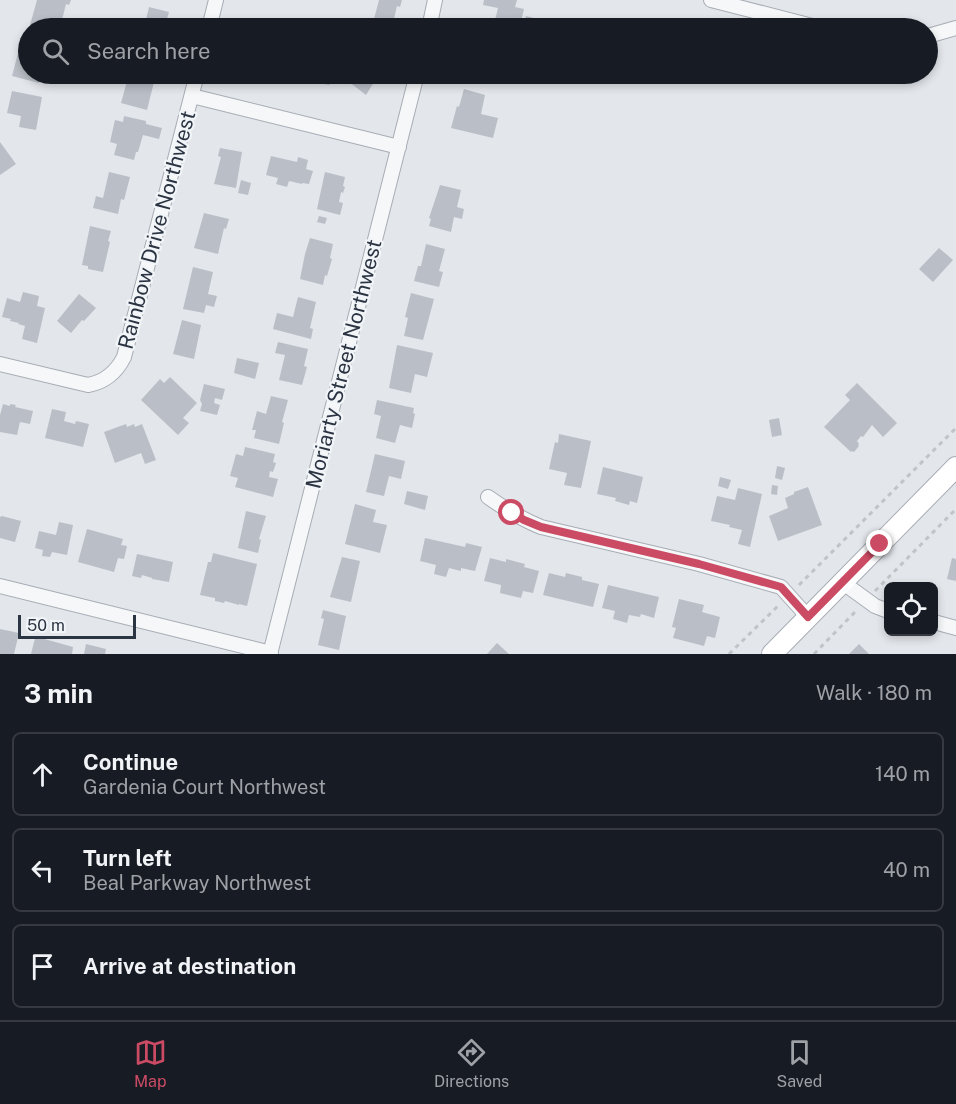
<!DOCTYPE html>
<html lang="en">
<head>
<meta charset="utf-8">
<style>
	:root { --surface:#171b24; --page:#242831; --text:#f1f3f6; --muted:#9ea1a6; --line:#363941; --accent:#cc4b64 }
	body { margin:0; font-family:"Public Sans",sans-serif; background:var(--page); color:var(--text) }
	.controls { position:absolute; right:18px; bottom:18px; display:grid; overflow:hidden; border-radius:9px; box-shadow:0 3px 9px #0003 }
	.controls button { width:54px; height:54px; display:grid; place-items:center; padding:0; border:0; border-bottom:2px solid var(--line); background:var(--surface); color:var(--text); font:30px sans-serif }
	.scale { position:absolute; left:18px; bottom:15px; width:118px; box-sizing:border-box; padding-left:6px; border:3px solid #2b3442; border-top:0; font-size:16px; line-height:21px; white-space:nowrap; color:#2b3442; -webkit-text-stroke:4px #f2f5f8; paint-order:stroke }
	.stop { position:absolute; width:18px; height:18px; margin:-14px; border:4px solid #cc4b64; border-radius:50%; background:#fff }
	.stop.end { background:#cc4b64; border-color:#fff; box-shadow:0 2px 6px #0008 }
	.list { margin:0; padding:0; list-style:none }
	h2 { display:flex; justify-content:space-between; align-items:center; height:78px; margin:0; padding:0 24px; font-size:26px }
	h2 small { font-size:20px; font-weight:400; color:var(--muted) }
	.list li { display:grid; grid-template-columns:39px 1fr auto; gap:18px; align-items:center; box-sizing:border-box; height:84px; margin:0 12px 12px; padding:0 12px; border:2px solid var(--line); border-radius:9px }
	.list b { display:block; font-size:22px; white-space:nowrap }
	.list p { margin:0; font-size:20px; white-space:nowrap; color:var(--muted) }
	.list em { font-size:20px; font-style:normal; color:var(--muted) }
	.icon { flex:none; width:33px; height:33px; fill:none; stroke:currentColor; stroke-width:2; stroke-linecap:round; stroke-linejoin:round }
	.map { position:relative; flex:none; width:956px; height:654px; overflow:hidden }
	.search { position:absolute; background:var(--surface); box-shadow:0 3px 9px #0003; left:18px; right:18px; top:18px; height:66px; display:flex; align-items:center; gap:15px; box-sizing:border-box; padding:0 21px; border-radius:33px; color:var(--muted); font-size:22px }
	.sheet { height:366px; background:var(--surface) }
	nav { display:flex; justify-content:space-around; align-items:center; box-sizing:border-box; height:84px; border-top:2px solid var(--line); background:var(--surface); font-size:16px; color:var(--muted) }
	nav a { display:grid; justify-items:center; gap:3px }
	nav .on { color:var(--accent) }
	.map>svg:first-child { display:block }
	.building { fill:#babfc7 }
	.lines { fill:none; stroke-linecap:round; stroke-linejoin:round }
	.minor-casing { stroke:#a8adb5; stroke-width:16 }
	.secondary-casing { stroke:#a8adb5; stroke-width:22 }
	.path { stroke:#c0c4c9; stroke-width:3; stroke-dasharray:4.5 4.5; stroke-linecap:butt }
	.minor { stroke:#f5f7f9; stroke-width:14 }
	.secondary { stroke:#fff; stroke-width:20 }
	.route { stroke:#cc4b64; stroke-width:8 }
	.labels { text-anchor:middle; stroke-width:4.5; stroke-linejoin:round; paint-order:stroke }
	.street-label { font-size:21px; fill:#2b3442; stroke:#f2f5f8 }
</style>
</head>
<body>
<div class="map">
<svg width="956" height="654" viewBox="0 0 956 654">
	<rect width="100%" height="100%" fill="#e3e6eb"/>
	<!-- building -->
	<path class="building" d="M37,0h34l-2,5 -3,-1 -6,24h-15l-15,-3z
		M379,0h23l-2,7 -3,-1 -4,17 -19,-4z
		M484,0h33l-2,7 9,2 -4,17 -25,-6 3,-12 -15,-3z
		M149,7l20,5 -2,7 4,1 -2,8h-34l1,-6 9,2z
		M526,16l8,2 -3,10 -8,-2z
		M255,21l25,7h-27z
		M22,38l6,2v34h13l-2,9 -27,-7z
		M129,74h23l-2,7 4,1 -7,28 -26,-7z
		M289,74h43l-3,11z
		M355,74h24l-13,21 -17,-13z
		M464,89l21,6 -4,19 17,4 -5,20 -42,-10 6,-22 2,1z
		M12,91l30,6 -6,33 -17,-3 2,-11 -14,-3z
		M124,116l22,5v3l16,4 -3,11 -16,-4 -5,17h-2l-2,8 -20,-5 3,-11 -7,-2 5,-22 8,2z
		M0,142l16,22 -16,11z
		M220,148l22,4 -6,36 -22,-4 7,-27 -3,-1z
		M271,156l26,6 1,-5 10,3 -2,9 7,2 -4,13 -7,-1v1l-13,-3 -2,6 -11,-3 2,-6 -12,-3z
		M109,172l21,5 -6,23 -3,-1 -3,15 -25,-6 3,-12 7,2z
		M325,172l20,5 -2,9 2,1 -2,6 -2,-1 -2,10 4,1 -3,12 -23,-6z
		M241,180l10,3 -3,12 -10,-2z
		M440,185l21,5 -4,17 7,2 -2,10 -8,-2 -3,15 -22,-6 2,-7 -2,-1z
		M204,213l25,6 -3,10 -2,-1 -6,26 -24,-6z
		M319,216l8,2 -2,6 -8,-2z
		M90,226l21,5 -3,10 2,1 -7,30 -15,-3v-3l-6,-1z
		M310,238l23,6 -3,14 2,1 -5,17 -2,-1 -2,10 -23,-6 5,-25z
		M426,244l19,5 -6,22 4,1 -4,15 -25,-6 4,-15h3z
		M939,248l14,12 -20,22 -14,-13z
		M193,267l20,5 -5,22 9,2 -3,11 -8,-2 -2,8 -21,-4z
		M23,292l16,4 -2,10 8,2 -8,35 -15,-4 3,-13 -7,-2 1,-1 -9,-2 1,-2 -9,-2 5,-19 13,4z
		M411,293l23,6 -11,41 -19,-4 4,-18 -3,-1z
		M79,294l17,14 -12,13 -2,-1 -11,13 -14,-12z
		M298,297l18,5 -6,26 3,1 -2,10 -38,-10 4,-16 16,4z
		M182,320l19,5 -7,34 -21,-5z
		M278,342l30,7 -4,17 3,1 -5,18 -23,-5 6,-25 -10,-2z
		M397,345l36,8 -6,24 -12,-3 -4,19 -22,-5z
		M237,358l22,5 -4,16 -21,-6z
		M170,377l27,26 -14,15 6,5 -11,12 -37,-35 19,-21 4,4z
		M857,383l40,40 -14,14 -11,-12 -9,12 -2,-1 -4,5 2,3 -1,1 1,1 -5,6 -2,-1 -1,1 -27,-25 26,-27 -5,-5z
		M204,384l21,5 -3,11 -7,-2 -1,5 6,2 -3,10 -17,-4 2,-7 -2,-4z
		M271,396l17,4 -6,22 2,1 -5,21 -25,-6 2,-8h-4l5,-19 9,3z
		M377,400l37,8 -1,5 2,1 -3,14 -12,-3 -5,18 -19,-5 5,-22 -7,-2z
		M3,404l7,2v-2l6,1 -1,2 18,4 -3,13 -10,-2 -3,13 -17,-3v-17z
		M52,409l14,3 -2,9 11,3 1,-3 13,3 -6,23 -38,-9z
		M779,418l3,17 -10,2 -3,-17z
		M126,424l1,3 7,-3 1,3 7,-3 14,36 -11,4 -4,-11 -26,10 -11,-31z
		M559,434l32,7 -10,47 -17,-3 3,-12 -18,-4 6,-27 3,1z
		M245,447l30,7 -2,8 3,1 -3,9 -3,-1 -1,6 9,2 -5,18 -38,-10 3,-9 -8,-2 6,-22 7,2z
		M375,454l30,7 -4,18 -12,-3 -5,20 -18,-4z
		M777,466l8,2 -3,12 -7,-2z
		M603,467l40,10 -6,26 -7,-2 -1,4 -14,-4 1,-3 -19,-4z
		M720,477l11,3 -3,9 -10,-3z
		M772,485l6,1 -1,9 -6,-1z
		M808,487l14,38 -44,16 -9,-25 19,-8 -3,-10 9,-4v-2z
		M738,488l24,6 -12,53 -12,-3 4,-14 -13,-3 1,-2 -19,-4 6,-25 18,4z
		M407,491l21,5 -3,14 -21,-6z
		M355,504l21,6 -3,12 14,3 -7,28 -35,-9z
		M246,511l20,5 -7,23 2,1 -3,13 -20,-5z
		M2,516l19,5 -6,21 -15,-4v-21z
		M59,522l14,3 -6,30 -15,-3 -2,5 -8,-1 1,-6 -8,-2 4,-17 17,4z
		M87,529l36,10 -2,6 6,1 -3,13 -6,-1 -4,14 -36,-10z
		M425,538l40,9 1,-4 16,4 -7,24 -14,-3v3l-12,-3 -3,9 -12,-3 2,-9 -16,-4z
		M213,553l44,11 -10,42 -8,-2v1l-14,-4 -1,2 -9,-2v-3l-15,-3 8,-33h3z
		M137,554l36,8 -4,20 -17,-3v-1l-10,-3 -1,3 -9,-2z
		M342,557l18,4 -9,41 -21,-5z
		M490,558l16,4v-3l19,5 -1,3 15,4 -6,22 -10,-2 -2,7 -21,-5 1,-8 -17,-4z
		M952,558l4,1v22l-9,-2z
		M549,573l16,4 1,-4 16,4v3l17,4 -6,23 -50,-12z
		M608,585l51,12 -5,21 -13,-4 -1,3 -11,-2 -2,8 -14,-4 2,-8 -13,-3z
		M679,599l25,6 -2,7 18,5 -5,21 -8,-2 -3,10 -31,-8 3,-10 -4,-1z
		M323,610l23,6 -7,34 -21,-5 6,-26 -3,-1z
		M0,629l19,4 -5,21h-14z
		M35,638l6,1v-1l32,9 -1,7h-41z
		M497,643l12,11h-22z
		M86,644l20,5 -1,5h-21z
		M859,644l10,10h-20z"/>
	<g class="lines">
		<!-- minor casing -->
		<g class="minor-casing">
			<path id="minor" d="M711,0l109,28
				M209,28l7,-28
				M429,28l6,-28
				M928,36l28,-8
				M192,96l207,51
				M0,364l88,21c17,-3 28,-12 36,-28l73,-283
				M488,497c17,12 33,22 53,30l158,37 82,23 27,30
				M842,582l33,24 13,5
				M0,586l271,67
				M934,622l22,6
				M270,654l147,-580"/>
		</g>
		<!-- secondary casing -->
		<g class="secondary-casing">
			<path id="secondary" d="M772,654l184,-187"/>
		</g>
		<!-- path -->
		<path class="path" d="M799,585l157,-157
			M875,591l81,-82
			M729,654l50,-49
			M814,654l42,-43"/>
		<!-- minor -->
		<use href="#minor" class="minor"/>
		<!-- secondary -->
		<use href="#secondary" class="secondary"/>
	</g>
	<g class="lines">
		<!-- route -->
		<path class="route" d="M512,513l12,7 17,7 158,37 82,23 27,30 72,-73"/>
	</g>
	<g class="labels">
		<!-- street labels -->
		<g class="street-label">
			<text transform="translate(157 230) rotate(-75)" y="7">Rainbow Drive Northwest</text>
			<text transform="translate(344 364) rotate(-76)" y="7">Moriarty Street Northwest</text>
		</g>
	</g>
</svg>
<div class="controls">
<button><svg class="icon" aria-label="locate" viewBox="0 0 24 24"><circle cx="12" cy="12" r="6"/><path d="M12 2v4M12 18v4M2 12h4M18 12h4"/></svg></button>
</div>
<div class="scale">50 m</div>
<div class="stop" style="left:512px;top:513px"></div>
<div class="stop end" style="left:880px;top:544px"></div>
<div class="search"><svg class="icon" aria-label="search" viewBox="0 0 24 24"><circle cx="10" cy="10" r="6"/><path d="M15 15l6 6"/></svg>Search here</div>
</div>
<section class="sheet">
<h2>3 min<small>Walk · 180 m</small></h2>
<ul class="list">
<li><svg class="icon" aria-label="ahead" viewBox="0 0 24 24"><path d="M12 20V5M6 11l6-6 6 6"/></svg><div><b>Continue</b><p>Gardenia Court Northwest</p></div><em>140 m</em></li>
<li><svg class="icon" aria-label="left" viewBox="0 0 24 24"><path d="M17 20v-9H6M10 6l-5 5 5 5"/></svg><div><b>Turn left</b><p>Beal Parkway Northwest</p></div><em>40 m</em></li>
<li><svg class="icon" aria-label="arrive" viewBox="0 0 24 24"><path d="M6 21V4h12l-3 4 3 4H6"/></svg><div><b>Arrive at destination</b></div></li>
</ul>
</section>
<nav>
<a class="on"><svg class="icon" aria-label="map" viewBox="0 0 24 24"><path d="M3 6l6-2 6 2 6-2v14l-6 2-6-2-6 2zM9 4v14M15 6v14"/></svg>Map</a>
<a><svg class="icon" aria-label="directions" viewBox="0 0 24 24"><path d="M12 3l9 9-9 9-9-9zM9 14v-3h6M13 9l2 2-2 2"/></svg>Directions</a>
<a><svg class="icon" aria-label="saved" viewBox="0 0 24 24"><path d="M7 4h10v16l-5-4-5 4z"/></svg>Saved</a>
</nav>
</body>
</html>
